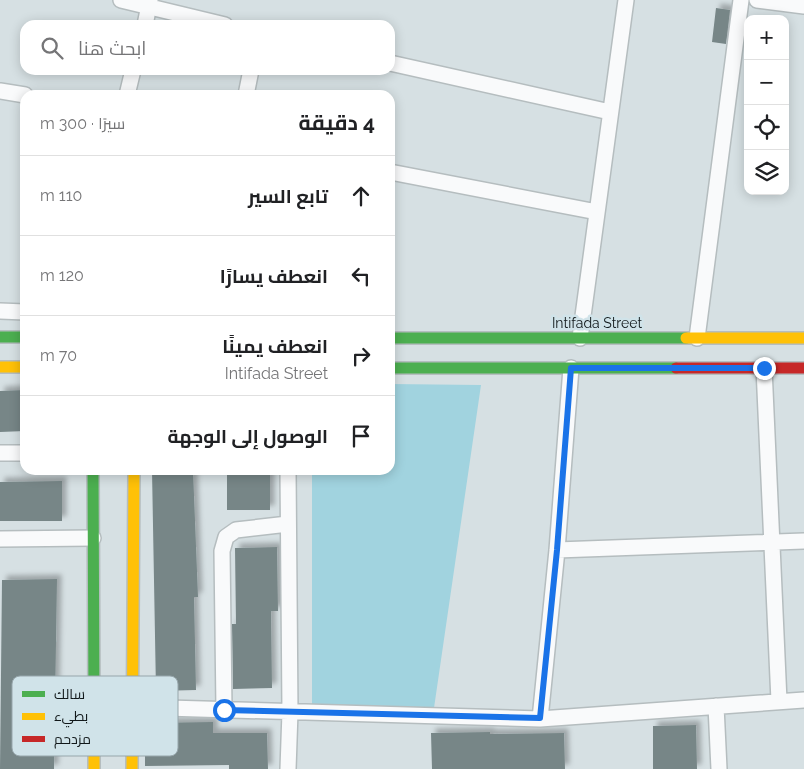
<!DOCTYPE html>
<html lang="ar">
<head>
<meta charset="utf-8">
<style>
	:root { --surface:#fff; --page:#f6f6f6; --text:#202124; --muted:#757577; --line:#e0e0e0 }
	body { margin:0; font-family:Raleway,Cairo,sans-serif; background:var(--page); color:var(--text); direction:rtl }
	.controls { position:absolute; right:15px; top:15px; display:grid; overflow:hidden; border-radius:10px; box-shadow:0 2px 12px #0003 }
	.controls button { width:45px; height:45px; display:grid; place-items:center; padding:0; border:0; border-bottom:1px solid var(--line); background:var(--surface); color:var(--text); font:25px sans-serif }
	.stop { position:absolute; width:15px; height:15px; margin:-11px; border:4px solid #1a73e8; border-radius:50%; background:#fff }
	.stop.end { background:#1a73e8; border-color:#fff; box-shadow:0 1px 5px #0008 }
	.list { margin:0; padding:0; list-style:none }
	h2 { display:flex; justify-content:space-between; align-items:center; height:65px; margin:0; padding:0 20px; font-size:21px }
	h2 small { font-size:16px; font-weight:400; color:var(--muted) }
	.list li { display:grid; grid-template-columns:32px 1fr auto; gap:15px; align-items:center; box-sizing:border-box; height:80px; padding:0 20px; border-top:1px solid var(--line) }
	.list b { display:block; font-size:19px; white-space:nowrap }
	.list p { margin:0; font-size:16px; white-space:nowrap; color:var(--muted) }
	.list em { font-size:16px; font-style:normal; color:var(--muted) }
	.icon { flex:none; width:28px; height:28px; fill:none; stroke:currentColor; stroke-width:2; stroke-linecap:round; stroke-linejoin:round }
	.map { position:relative; flex:none; width:804px; height:769px; overflow:hidden; direction:ltr }
	.search { position:absolute; background:var(--surface); box-shadow:0 2px 12px #0003; left:20px; top:20px; width:375px; height:55px; display:flex; align-items:center; gap:12px; box-sizing:border-box; padding:0 18px; border-radius:15px; color:var(--muted); font-size:19px }
	.panel { position:absolute; background:var(--surface); box-shadow:0 2px 12px #0003; left:20px; top:90px; width:375px; height:385px; border-radius:15px; direction:rtl }
	.map>svg:first-child { display:block }
	.green { fill:#a1d3df }
	.building { fill:#778687; filter:url(#shadow) }
	.lines { fill:none; stroke-linecap:round; stroke-linejoin:round }
	.street-casing { stroke:#b5bdbf; stroke-width:18 }
	.fast-casing { stroke:#b5bdbf; stroke-width:14 }
	.slow-casing { stroke:#b5bdbf; stroke-width:14 }
	.jam-casing { stroke:#b5bdbf; stroke-width:14 }
	.street { stroke:#f9fafb; stroke-width:15 }
	.fast { stroke:#4caf50; stroke-width:11 }
	.slow { stroke:#ffc107; stroke-width:11 }
	.jam { stroke:#c62828; stroke-width:11 }
	.route { stroke:#1a73e8; stroke-width:6 }
	.labels { text-anchor:middle; stroke-width:5; stroke-linejoin:round; paint-order:stroke }
	.street-label { font-size:14px; fill:#11181a; stroke:#d0e3e9 }
	.key { fill:#d0e3e9; stroke:#97a6ab; stroke-width:1 }
	.key-label { font-size:14px; fill:#11181a }
</style>
</head>
<body>
<div class="map">
<svg width="804" height="769" viewBox="0 0 804 769">
	<defs>
		<filter id="shadow"><feDropShadow dx="4.5" dy="-4.5" stdDeviation="2.5" flood-color="#0004"/></filter>
	</defs>
	<rect width="100%" height="100%" fill="#d6e0e3"/>
	<!-- green -->
	<path class="green" d="M390,384l91,1 -47,323 -122,-3v-235h78z"/>
	<!-- building -->
	<path class="building" d="M716,8l14,2 -4,34 -14,-2z
		M25,390v41l-25,1v-41z
		M152,470h41l5,127h-4l2,93 -40,1z
		M227,470h43v40h-43z
		M62,481v40h-62v-39z
		M277,547l1,64h-7l1,77 -39,1 -1,-65h4l-1,-76z
		M57,579l-3,190h-54l2,-189z
		M213,722v11h54l1,36h-39v-4l-84,1v-43z
		M696,725l1,44h-44v-43z
		M490,732v2l74,-1 1,36h-133l-1,-36z"/>
	<g class="lines">
		<!-- street casing -->
		<g class="street-casing">
			<path id="street" d="M121,0l104,25
				M757,0l47,6
				M145,25l5,-25
				M390,63l220,49
				M0,91l25,4
				M127,95l6,-25
				M246,95l5,-25
				M390,172l207,40
				M0,311l25,1
				M580,338l46,-338
				M697,338l44,-338
				M764,368l15,333
				M0,453h25
				M288,470l2,242 -2,57
				M0,539l93,-1
				M557,550l247,-9
				M716,706l3,63
				M133,707l407,12 264,-19
				M224,710l-2,-159 4,-14 10,-7 52,-6
				M540,719l17,-169 14,-182"/>
		</g>
		<!-- fast casing -->
		<g class="fast-casing">
			<path id="fast" d="M0,337h25
				M390,338h296
				M390,368h286
				M93,470l1,235"/>
		</g>
		<!-- slow casing -->
		<g class="slow-casing">
			<path id="slow" d="M686,338h118
				M0,367h25
				M94,705v64
				M132,769l2,-299"/>
		</g>
		<!-- jam casing -->
		<g class="jam-casing">
			<path id="jam" d="M676,368h128"/>
		</g>
		<!-- street -->
		<use href="#street" class="street"/>
		<!-- fast -->
		<use href="#fast" class="fast"/>
		<!-- slow -->
		<use href="#slow" class="slow"/>
		<!-- jam -->
		<use href="#jam" class="jam"/>
	</g>
	<g class="lines">
		<!-- route -->
		<path class="route" d="M224,710l316,8 17,-168 14,-182h193"/>
	</g>
	<g class="labels">
		<!-- street labels -->
		<g class="street-label">
			<text x="597" y="328">Intifada Street</text>
		</g>
	</g>
	<!-- legend -->
	<rect x="12" y="676" width="166" height="80" rx="8" class="key"/>
	<rect x="22" y="691" width="23" height="6" fill="#4caf50"/>
	<rect x="22" y="713" width="23" height="7" fill="#ffc107"/>
	<rect x="22" y="736" width="23" height="6" fill="#c62828"/>
	<g class="key-label">
		<text x="54" y="699">سالك</text>
		<text x="54" y="721">بطيء</text>
		<text x="54" y="744">مزدحم</text>
	</g>
</svg>
<div class="controls">
<button>+</button>
<button>−</button>
<button><svg class="icon" aria-label="locate" viewBox="0 0 24 24"><circle cx="12" cy="12" r="6"/><path d="M12 2v4M12 18v4M2 12h4M18 12h4"/></svg></button>
<button><svg class="icon" aria-label="layers" viewBox="0 0 24 24"><path d="M12 4l9 5-9 5-9-5zM3 14l9 5 9-5"/></svg></button>
</div>
<div class="stop" style="left:224px;top:710px"></div>
<div class="stop end" style="left:764px;top:368px"></div>
<div class="search"><svg class="icon" aria-label="search" viewBox="0 0 24 24"><circle cx="10" cy="10" r="6"/><path d="M15 15l6 6"/></svg>ابحث هنا</div>
<section class="panel">
<h2>4 دقيقة<small>سيرًا · 300 m</small></h2>
<ul class="list">
<li><svg class="icon" aria-label="ahead" viewBox="0 0 24 24"><path d="M12 20V5M6 11l6-6 6 6"/></svg><div><b>تابع السير</b></div><em>110 m</em></li>
<li><svg class="icon" aria-label="left" viewBox="0 0 24 24"><path d="M17 20v-9H6M10 6l-5 5 5 5"/></svg><div><b>انعطف يسارًا</b></div><em>120 m</em></li>
<li><svg class="icon" aria-label="right" viewBox="0 0 24 24"><path d="M7 20v-9h11M14 6l5 5-5 5"/></svg><div><b>انعطف يمينًا</b><p>Intifada Street</p></div><em>70 m</em></li>
<li><svg class="icon" aria-label="arrive" viewBox="0 0 24 24"><path d="M6 21V4h12l-3 4 3 4H6"/></svg><div><b>الوصول إلى الوجهة</b></div></li>
</ul>
</section>
</div>
</body>
</html>
